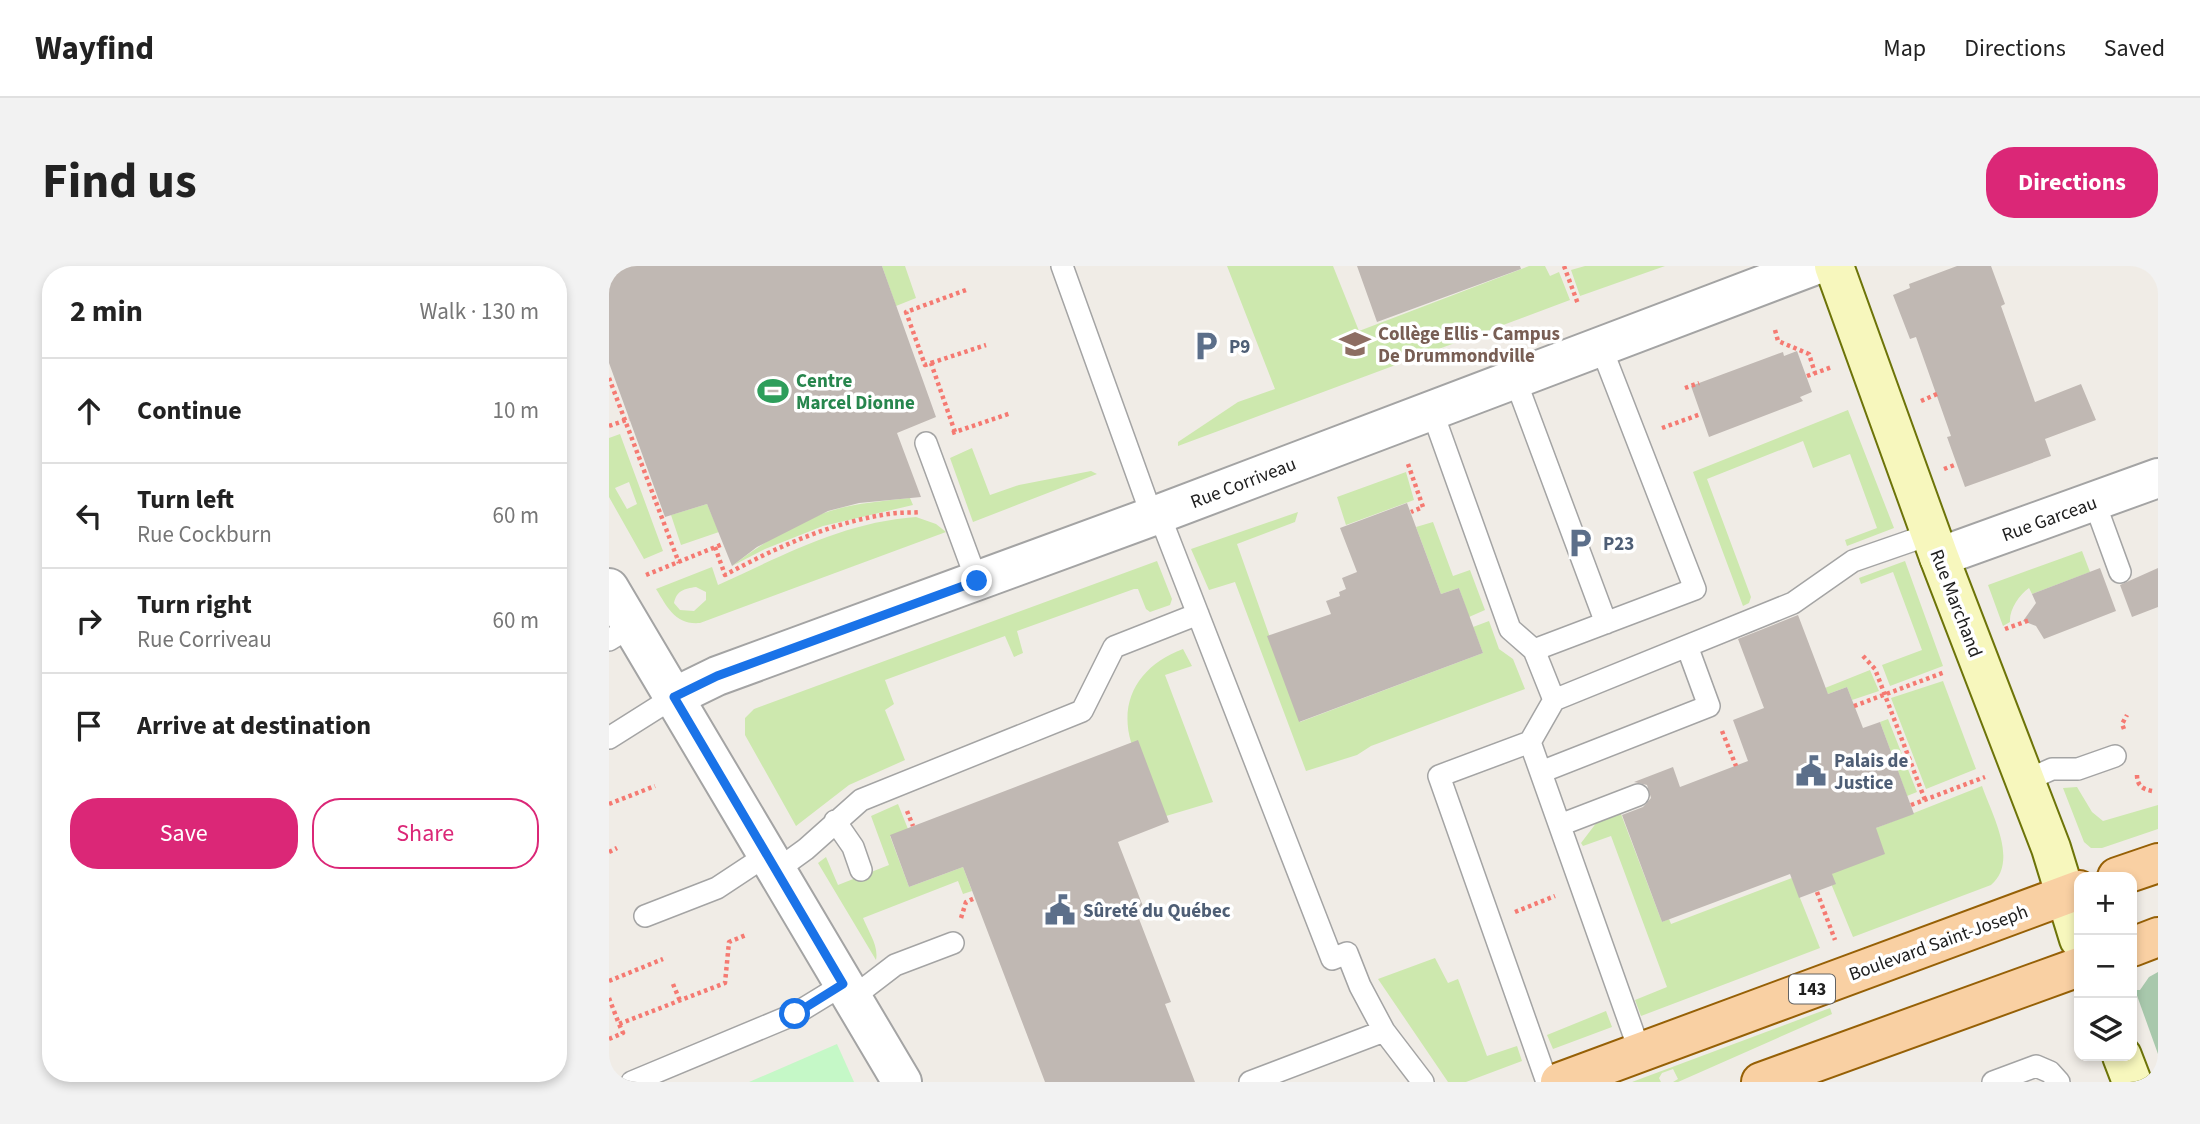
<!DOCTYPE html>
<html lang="en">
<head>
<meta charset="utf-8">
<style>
	:root { --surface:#fff; --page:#f2f2f2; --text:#222; --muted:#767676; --line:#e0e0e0; --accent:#db2777 }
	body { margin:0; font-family:"Source Sans 3",sans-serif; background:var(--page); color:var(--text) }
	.controls { position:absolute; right:21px; bottom:21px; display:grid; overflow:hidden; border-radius:14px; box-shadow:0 4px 10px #0003 }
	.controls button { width:63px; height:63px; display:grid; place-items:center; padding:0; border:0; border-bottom:2px solid var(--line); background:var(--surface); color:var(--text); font:35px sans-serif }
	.stop { position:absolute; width:21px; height:21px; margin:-16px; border:5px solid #1a73e8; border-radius:50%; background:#fff }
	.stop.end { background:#1a73e8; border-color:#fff; box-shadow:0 2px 7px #0008 }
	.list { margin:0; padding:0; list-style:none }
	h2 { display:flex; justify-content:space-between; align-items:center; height:91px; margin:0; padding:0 28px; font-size:30px }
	h2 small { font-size:23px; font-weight:400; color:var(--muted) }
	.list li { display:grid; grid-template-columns:46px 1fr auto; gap:21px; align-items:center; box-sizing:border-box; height:105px; padding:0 28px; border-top:2px solid var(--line) }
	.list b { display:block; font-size:26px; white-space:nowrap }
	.list p { margin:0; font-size:23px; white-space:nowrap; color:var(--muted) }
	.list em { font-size:23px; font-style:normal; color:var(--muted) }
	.actions { display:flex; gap:14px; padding:21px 28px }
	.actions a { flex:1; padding:16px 0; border:2px solid var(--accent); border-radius:28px; text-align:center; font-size:24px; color:var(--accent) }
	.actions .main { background:var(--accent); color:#fff }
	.icon { flex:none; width:38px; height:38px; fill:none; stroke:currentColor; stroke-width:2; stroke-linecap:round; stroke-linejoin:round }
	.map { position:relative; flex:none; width:1549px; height:816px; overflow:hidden; border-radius:28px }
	header { display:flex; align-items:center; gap:42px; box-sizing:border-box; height:98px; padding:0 35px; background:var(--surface); border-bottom:2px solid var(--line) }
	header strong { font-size:33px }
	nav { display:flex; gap:38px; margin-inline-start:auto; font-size:24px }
	.intro { display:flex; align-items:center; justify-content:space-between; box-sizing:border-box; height:168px; padding:0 42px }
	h1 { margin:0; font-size:49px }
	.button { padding:18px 32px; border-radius:28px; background:var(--accent); color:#fff; font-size:24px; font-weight:700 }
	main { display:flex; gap:42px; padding:0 42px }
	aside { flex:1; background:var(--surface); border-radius:28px; box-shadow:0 4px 10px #0003 }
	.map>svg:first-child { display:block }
	.grass { fill:#cde8ae; fill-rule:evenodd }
	.cemetery { fill:#a8c8ac }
	.park { fill:#c5f8c7 }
	.building { fill:#c0b8b3 }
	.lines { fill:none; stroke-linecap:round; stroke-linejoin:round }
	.lane-casing { stroke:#a4a4a4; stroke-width:24 }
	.street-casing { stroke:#a4a4a4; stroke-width:42 }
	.secondary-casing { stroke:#6d7409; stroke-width:42 }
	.primary-casing { stroke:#966006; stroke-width:42 }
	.path { stroke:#f57a72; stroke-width:4.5; stroke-dasharray:3.5 3.5; stroke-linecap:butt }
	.lane { stroke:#fff; stroke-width:21 }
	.street { stroke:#fff; stroke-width:38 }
	.secondary { stroke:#f7f7bd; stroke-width:38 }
	.primary { stroke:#f9d0a3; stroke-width:38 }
	.route { stroke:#1a73e8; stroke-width:9 }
	.labels { text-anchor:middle; stroke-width:7; stroke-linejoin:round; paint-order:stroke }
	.shield { fill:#fff; stroke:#636363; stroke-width:2 }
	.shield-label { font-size:18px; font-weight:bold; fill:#202020 }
	.education-label { font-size:19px; font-weight:bold; fill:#785e54; stroke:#fff; text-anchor:start }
	.service-label { font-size:19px; font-weight:bold; fill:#4e5e75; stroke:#fff; text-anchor:start }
	.leisure-label { font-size:19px; font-weight:bold; fill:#27864d; stroke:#fff; text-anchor:start }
	.street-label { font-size:19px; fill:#202020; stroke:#fff }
</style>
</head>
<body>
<header>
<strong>Wayfind</strong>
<nav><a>Map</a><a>Directions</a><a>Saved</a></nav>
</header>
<div class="intro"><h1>Find us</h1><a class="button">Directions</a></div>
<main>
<aside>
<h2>2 min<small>Walk · 130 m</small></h2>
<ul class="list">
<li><svg class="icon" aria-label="ahead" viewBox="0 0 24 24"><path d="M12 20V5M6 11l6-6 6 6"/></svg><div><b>Continue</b></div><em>10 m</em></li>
<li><svg class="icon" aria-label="left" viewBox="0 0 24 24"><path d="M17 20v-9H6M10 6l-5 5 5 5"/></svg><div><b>Turn left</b><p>Rue Cockburn</p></div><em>60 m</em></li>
<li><svg class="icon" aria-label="right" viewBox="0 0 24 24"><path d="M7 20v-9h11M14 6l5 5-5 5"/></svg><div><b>Turn right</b><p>Rue Corriveau</p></div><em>60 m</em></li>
<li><svg class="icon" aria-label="arrive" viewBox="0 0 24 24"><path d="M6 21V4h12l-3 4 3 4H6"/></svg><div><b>Arrive at destination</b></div></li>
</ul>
<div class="actions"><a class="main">Save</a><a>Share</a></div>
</aside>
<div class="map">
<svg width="1549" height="816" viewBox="0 0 1549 816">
	<rect width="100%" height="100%" fill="#f0ece6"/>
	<!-- grass -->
	<path class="grass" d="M273,0h23l11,32 -20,8z
		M618,0h106l26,65 170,-65h16l5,10 9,-4 11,28 -392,146v-4l60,-40 37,-13z
		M976,0h80l-85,30 -9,-26z
		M1239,144l46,118 -47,18 -2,-6 32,-12 -27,-74 -37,14 -10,-27 -96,38 44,118 -2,6 -6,3 -50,-134z
		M11,168l43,117 -19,8 -35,-62v-59zM20,216l8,22 -10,5 -12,-21z
		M363,182l18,47 29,-10 72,-14 6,3 -124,48 -23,-64z
		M797,206l8,28 -68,25 -9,-28z
		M301,232l3,7 -90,21 -58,23 -33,17c29,-22 63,-44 98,-55 26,-8 53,-10 80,-13z
		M98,238l12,28 -38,13 -10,-30z
		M689,246l-3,10 -58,22 63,178 183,-69 -10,-26 16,-6 10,28 14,10 12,30 -154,57 -14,9 -51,16 -71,-189 -26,8 -18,-41z
		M307,251l20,7 10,8 -246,91c-25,2 -32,-15 -44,-34l56,-22 6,18c64,-29 126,-63 198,-68zM87,321l10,5v8l-12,11 -14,-1 -6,-7c3,-13 10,-14 22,-16z
		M824,256l20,54 17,-6 15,40 -16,7 -10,-29 -18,6 -25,-67z
		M1473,285l8,21 -58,22 -3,-6c-10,7 -20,22 -19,34l-7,4 -15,-41z
		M548,295l15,38 -2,6 -20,7 -4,-3 -8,-20h-4l-117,42 6,22 -9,4 -9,-21 -120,44 9,24 -9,6 20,50 -56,25 -53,41 -51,-91v-17l9,-9z
		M1296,295l38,105 -53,20 -8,-21 40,-15 -29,-78 -32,12 -2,-6z
		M574,383l9,17 -27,9 48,127 -47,14c-11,-24 -27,-49 -35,-74 -13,-44 11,-78 52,-93z
		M1261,404l9,21 -27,9 -5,-13 -19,7 -3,-6z
		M1334,415l33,88 -50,20 -35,-91z
		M1279,453l29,73 -10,4 -27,-74z
		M1373,520c10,29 37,75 9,99l-138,52 -21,-51v-12l44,-46z
		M1468,521l15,25 11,9 55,-16v24l-56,19h-11l-7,-6 -21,-54z
		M289,538l10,25 -18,7 19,51 54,-20 9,24 -9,3 -5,-13 -95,37c5,13 16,28 13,42l-58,-97 8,-6 12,28 51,-20 -18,-49z
		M1012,548l41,108 7,-3 2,5 121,-46 28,70 -179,68 -6,-16 32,-13 -56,-151 -28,10 -2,-3 16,-21z
		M826,692l13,25 10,-4 29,77 30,-10 5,15 -56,21h-18l-70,-103z
		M1221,742l2,6 -154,68h-5l5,-3 -5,-10 -11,4 -3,5 2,4h-29z
		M997,745l6,16 -59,22 -6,-14z"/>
	<!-- cemetery -->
	<path class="cemetery" d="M1549,706v82l-23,-64h5l9,-13z"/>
	<!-- park -->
	<path class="park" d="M228,778l17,38h-105z"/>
	<!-- building -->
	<path class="building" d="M0,0h273l54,151 -39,16 24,64 -62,6 -31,8 -71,36 -25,19 -25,-62 -42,13 -56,-154z
		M748,0h163l1,3 -144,53z
		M1348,0h34l14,38 -4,2 34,96 46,-18 15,36 -51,19 6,17 -86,31 -18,-50 4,-1 -35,-99 -6,2 -17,-44 17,-7 -1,-4z
		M1188,85l15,41 -12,5 3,4 -94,36 -18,-51 92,-34 1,4z
		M798,237l34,91 18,-6 24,65 -184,69 -32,-86 64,-22 -5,-13 14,-5 -1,-4 7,-3 -4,-11 15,-6 -17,-44z
		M1491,302l16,43 -72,28 -8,-13 -13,-5 13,-18 -4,-9z
		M1549,302v39l-26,10 -12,-32z
		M1189,349l30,79 19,-7 16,41 17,-6 34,92 -38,14 9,26 -53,20 4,10 -37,14 -9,-24 -128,48 -40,-107 21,-8 8,-9 -4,-13 -13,-3 39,-15 7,20 68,-26 -15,-41 31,-12 -26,-69z
		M529,474l31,82 -51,20 26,67 -8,2 35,91 -6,2 30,78h-150l-82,-215 -54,20 -19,-52z"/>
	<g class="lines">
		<!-- lane casing -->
		<g class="lane-casing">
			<path id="lane" d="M453,0l90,250
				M992,81l94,242 -161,61 20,50 -24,42 110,310
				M906,113l91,244
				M823,145l78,218 24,21
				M317,177l51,138
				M1485,235l26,71
				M550,248l173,445 15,-6 13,33 24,45
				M0,374l23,-14
				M945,434l239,-97 60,-42 78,-27
				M0,472l65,-41
				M921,476l-91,34 108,306
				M932,506l168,-66 -22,-60
				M1416,515l27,-12h26l37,-13
				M226,555l18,26 8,23
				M951,559l78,-30
				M168,604l29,-21 55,-49 221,-89 32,-64 84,-33
				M36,650l72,-28 50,-33
				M243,732l43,-33 58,-22
				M23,816l163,-68 49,-30
				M641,816l134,-51 39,51
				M1384,816l43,-16 14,6 9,10"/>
		</g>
		<!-- street casing -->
		<g class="street-casing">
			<path id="street" d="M1330,291l219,-79
				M0,322l293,494
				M65,431l43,-21 442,-162 654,-248"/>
		</g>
		<!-- secondary casing -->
		<g class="secondary-casing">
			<path id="secondary" d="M1225,0l105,291 112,291 28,91
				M1513,790l10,26"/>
		</g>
		<!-- primary casing -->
		<g class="primary-casing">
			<path id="primary" d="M1508,611l41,-14
				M1523,681l26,-10
				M951,816l519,-192
				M1152,816l318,-115"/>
		</g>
		<!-- path -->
		<path class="path" d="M955,0l14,38
			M1166,64l3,11 31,13 6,19
			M322,97l55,-18
			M1198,110l25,-9
			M0,112l70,185
			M1076,122l14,-5
			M1312,135l16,-7
			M0,160l20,-7
			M1053,162l39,-14
			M346,166l-24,-69 -6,2 -19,-53 60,-22
			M343,167l59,-20
			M799,198l15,43 -12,5
			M1335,203l13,-5
			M106,281l10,28c52,-28 105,-52 163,-61 11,-2 22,-1 33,-2
			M37,309l77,-31
			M1396,363l25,-9
			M1254,390l12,13 50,131
			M1245,440l91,-34
			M1515,463l-2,-5 5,-9
			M1113,465l14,35
			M1528,509c0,10 5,14 15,16
			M0,538l46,-18
			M1302,539l74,-28
			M298,545l6,15
			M0,586l8,-4
			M1208,626l18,48
			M906,646l40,-16
			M352,652l5,-16 9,-4
			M0,715l54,-22
			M64,718l7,17
			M0,732l10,26 106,-41 4,-41 17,-7
			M0,773l14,-6 -4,-9"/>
		<!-- lane -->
		<use href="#lane" class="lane"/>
		<!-- street -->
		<use href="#street" class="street"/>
		<!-- secondary -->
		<use href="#secondary" class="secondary"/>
		<!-- primary -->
		<use href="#primary" class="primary"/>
	</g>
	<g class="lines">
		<!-- route -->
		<path class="route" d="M186,748l48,-30 -169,-287 43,-21 260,-95"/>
	</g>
	<!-- icons -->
	<defs>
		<g id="university-bare" transform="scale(2.415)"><path d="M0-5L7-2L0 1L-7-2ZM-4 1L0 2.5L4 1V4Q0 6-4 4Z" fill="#8d6e63" stroke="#fff" stroke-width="2.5" paint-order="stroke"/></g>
		<g id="parking-bare" transform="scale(2.415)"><path d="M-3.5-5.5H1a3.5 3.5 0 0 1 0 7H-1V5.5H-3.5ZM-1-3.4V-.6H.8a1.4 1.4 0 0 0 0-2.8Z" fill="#5c6f8a" stroke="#fff" stroke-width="2.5" paint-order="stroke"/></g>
		<g id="stadium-bare" transform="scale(2.415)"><path d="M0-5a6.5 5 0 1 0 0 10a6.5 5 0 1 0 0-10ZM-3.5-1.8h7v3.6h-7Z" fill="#2e9e5b" stroke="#fff" stroke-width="2.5" paint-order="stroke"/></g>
		<g id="civic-bare" transform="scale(2.415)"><path d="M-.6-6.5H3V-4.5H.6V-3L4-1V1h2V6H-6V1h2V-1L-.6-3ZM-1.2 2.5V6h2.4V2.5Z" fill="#5c6f8a" stroke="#fff" stroke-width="2.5" paint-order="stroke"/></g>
	</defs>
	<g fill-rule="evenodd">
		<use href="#university-bare" x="746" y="78"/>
		<use href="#parking-bare" x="597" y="80"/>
		<use href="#stadium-bare" x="164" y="125"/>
		<use href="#parking-bare" x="971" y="277"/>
		<use href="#civic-bare" x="1202" y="505"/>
		<use href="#civic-bare" x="451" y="644"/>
	</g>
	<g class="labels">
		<!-- shield labels -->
		<rect class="shield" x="1180" y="708.5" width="46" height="29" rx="5"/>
		<g class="shield-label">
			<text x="1203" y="729">143</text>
		</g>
		<!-- education labels -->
		<g class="education-label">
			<text x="769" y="74">Collège Ellis - Campus<tspan x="769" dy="22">De Drummondville</tspan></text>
		</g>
		<!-- service labels -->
		<g class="service-label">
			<text x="620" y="87">P9</text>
			<text x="994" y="284">P23</text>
			<text x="1225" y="501">Palais de<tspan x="1225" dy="22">Justice</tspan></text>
			<text x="474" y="651">Sûreté du Québec</text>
		</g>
		<!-- leisure labels -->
		<g class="leisure-label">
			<text x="187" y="121">Centre<tspan x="187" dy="22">Marcel Dionne</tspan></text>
		</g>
		<!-- street labels -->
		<g class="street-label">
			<text transform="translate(634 216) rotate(-21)" y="7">Rue Corriveau</text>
			<text transform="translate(1440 252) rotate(-20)" y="7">Rue Garceau</text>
			<text transform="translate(1348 337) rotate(69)" y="7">Rue Marchand</text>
			<text transform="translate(1329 676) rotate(-20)" y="7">Boulevard Saint-Joseph</text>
		</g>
	</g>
</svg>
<div class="controls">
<button>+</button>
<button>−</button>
<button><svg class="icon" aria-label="layers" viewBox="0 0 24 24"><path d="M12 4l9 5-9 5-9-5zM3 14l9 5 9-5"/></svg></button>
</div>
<div class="stop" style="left:186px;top:748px"></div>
<div class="stop end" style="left:368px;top:315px"></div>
</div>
</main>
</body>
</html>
